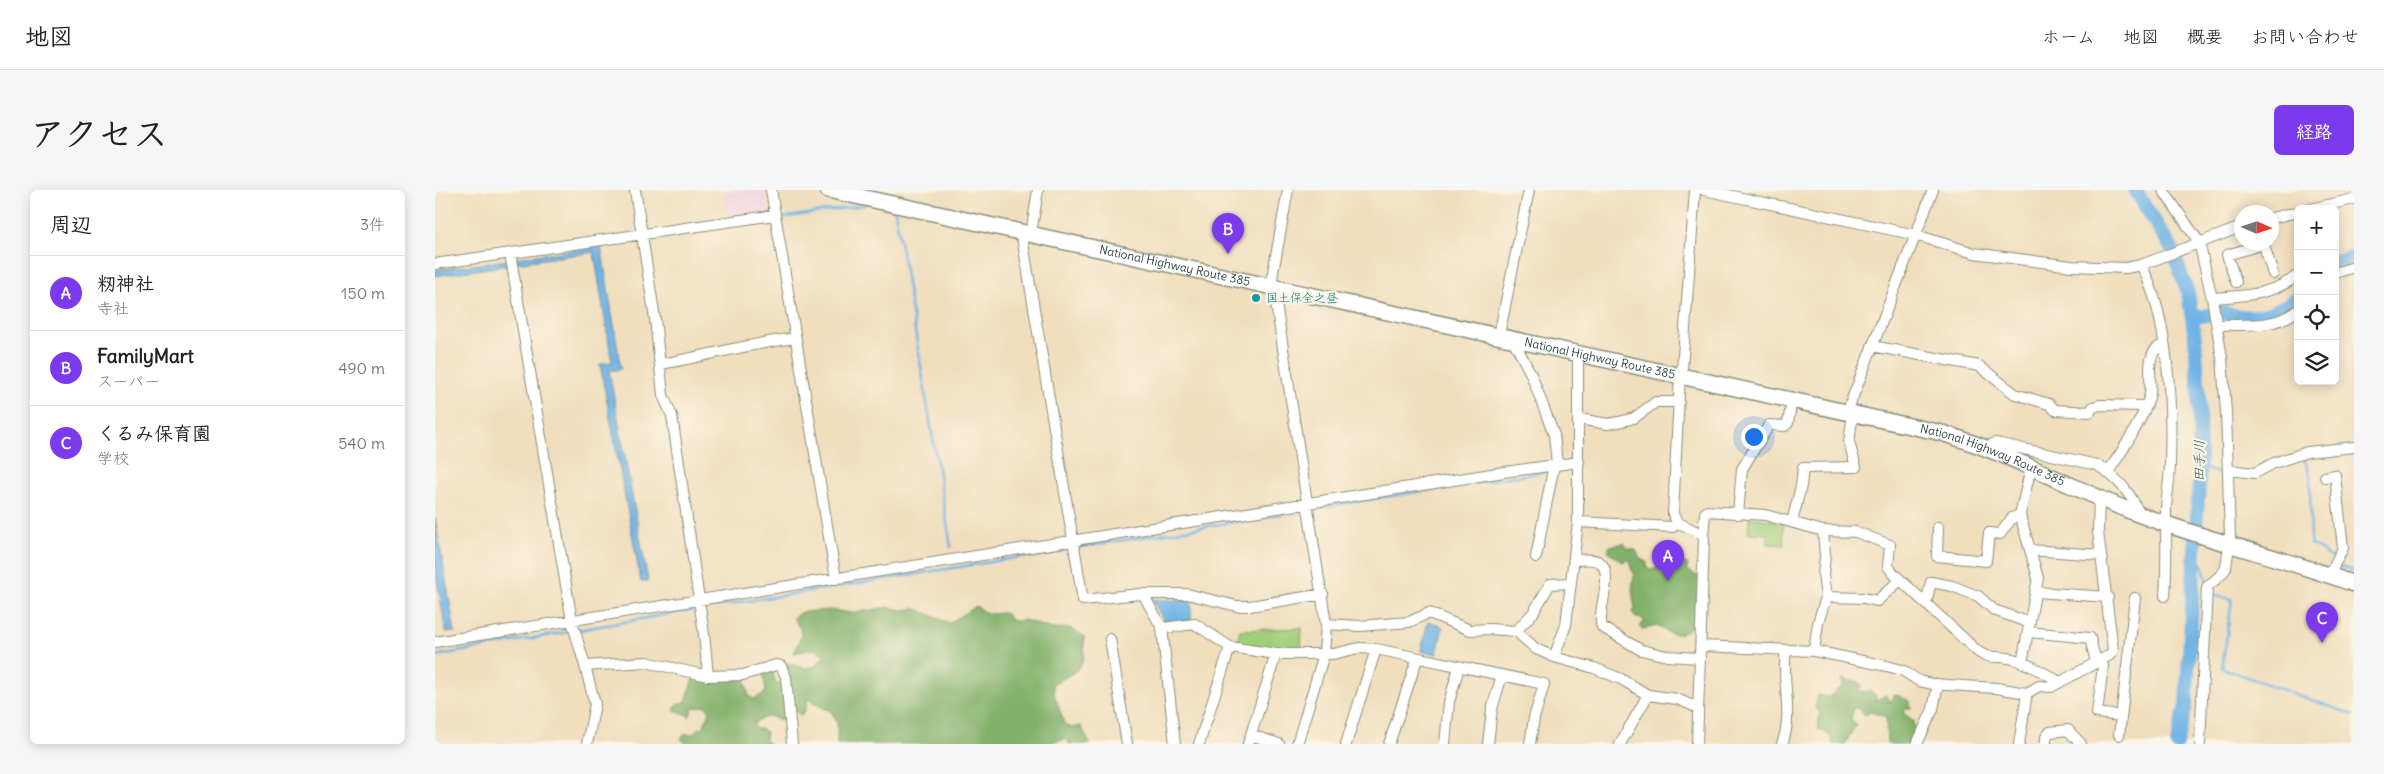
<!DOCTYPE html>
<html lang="ja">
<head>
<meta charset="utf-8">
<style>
	:root { --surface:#fff; --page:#f6f6f6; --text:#202124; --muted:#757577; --line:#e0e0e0; --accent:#7c3aed }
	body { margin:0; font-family:Delius,"Klee One",sans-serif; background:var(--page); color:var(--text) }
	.controls { position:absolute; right:15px; top:15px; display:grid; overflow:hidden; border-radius:8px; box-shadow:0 2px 12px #0003 }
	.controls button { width:45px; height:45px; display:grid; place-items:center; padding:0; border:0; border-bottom:1px solid var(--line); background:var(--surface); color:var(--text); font:25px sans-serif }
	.compass { position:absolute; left:1799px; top:15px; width:45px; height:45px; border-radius:50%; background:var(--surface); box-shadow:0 2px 12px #0003; rotate:93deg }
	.you { position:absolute; left:1318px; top:246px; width:18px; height:18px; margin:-12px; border:4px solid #fff; border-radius:50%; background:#1a73e8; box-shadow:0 0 0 8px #1a73e833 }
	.badge { display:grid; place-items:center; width:32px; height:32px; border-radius:50%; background:var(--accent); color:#fff; font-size:16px; font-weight:700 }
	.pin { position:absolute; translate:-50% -41px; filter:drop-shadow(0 1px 2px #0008) }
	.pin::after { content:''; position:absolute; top:26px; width:18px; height:15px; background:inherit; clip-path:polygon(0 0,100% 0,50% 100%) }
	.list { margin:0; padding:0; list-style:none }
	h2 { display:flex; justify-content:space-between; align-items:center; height:65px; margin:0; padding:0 20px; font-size:21px }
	h2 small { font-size:16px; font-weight:400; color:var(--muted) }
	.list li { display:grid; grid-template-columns:32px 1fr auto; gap:15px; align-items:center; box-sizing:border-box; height:75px; padding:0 20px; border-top:1px solid var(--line) }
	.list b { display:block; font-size:19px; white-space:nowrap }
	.list p { margin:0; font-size:16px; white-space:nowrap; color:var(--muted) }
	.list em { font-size:16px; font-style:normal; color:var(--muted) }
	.icon { flex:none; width:28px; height:28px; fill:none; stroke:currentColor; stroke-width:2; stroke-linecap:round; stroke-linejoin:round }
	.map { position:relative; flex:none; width:1919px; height:554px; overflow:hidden; border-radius:8px }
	header { display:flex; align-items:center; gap:30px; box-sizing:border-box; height:70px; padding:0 25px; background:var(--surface); border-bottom:1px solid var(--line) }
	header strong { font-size:24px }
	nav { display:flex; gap:28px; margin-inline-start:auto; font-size:18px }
	.intro { display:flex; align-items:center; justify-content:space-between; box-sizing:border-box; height:120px; padding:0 30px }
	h1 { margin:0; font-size:35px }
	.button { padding:12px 22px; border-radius:8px; background:var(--accent); color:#fff; font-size:18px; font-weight:700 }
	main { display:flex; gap:30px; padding:0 30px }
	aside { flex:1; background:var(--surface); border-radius:8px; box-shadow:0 2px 12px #0003 }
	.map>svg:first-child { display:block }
	.built { fill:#f2cfe1 }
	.green { fill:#a3ce7a; stroke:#618657 }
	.forest { fill:#82b16a; stroke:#50774f }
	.water { fill:#70b4e6; stroke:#48788d }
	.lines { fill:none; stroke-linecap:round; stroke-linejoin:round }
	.stream { stroke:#70b4e6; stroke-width:2.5 }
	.river { stroke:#70b4e6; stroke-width:14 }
	.minor-casing { stroke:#888e78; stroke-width:12 }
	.highway-casing { stroke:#888e78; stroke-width:18 }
	.minor { stroke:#fff; stroke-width:10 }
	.highway { stroke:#fff; stroke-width:15 }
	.culture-dot { fill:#0f9aa8; stroke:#fcf5e5; stroke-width:2 }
	.labels { text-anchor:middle; stroke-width:4.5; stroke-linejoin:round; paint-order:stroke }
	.street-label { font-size:12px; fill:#1f3d34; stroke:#fcf5e5 }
	.culture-label { font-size:12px; fill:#0d838f; stroke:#fcf5e5; text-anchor:start }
	.water-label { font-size:14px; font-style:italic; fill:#335b60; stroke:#fcf5e5 }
</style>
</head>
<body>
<header>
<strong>地図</strong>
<nav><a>ホーム</a><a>地図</a><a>概要</a><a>お問い合わせ</a></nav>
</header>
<div class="intro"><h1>アクセス</h1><a class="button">経路</a></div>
<main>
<aside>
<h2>周辺<small>3件</small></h2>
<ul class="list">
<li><span class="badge">A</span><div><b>籾神社</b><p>寺社</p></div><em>150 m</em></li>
<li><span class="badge">B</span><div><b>FamilyMart</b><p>スーパー</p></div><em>490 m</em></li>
<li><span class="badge">C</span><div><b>くるみ保育園</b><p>学校</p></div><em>540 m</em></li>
</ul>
</aside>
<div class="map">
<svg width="1919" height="554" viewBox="0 0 1919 554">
	<rect width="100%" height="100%" fill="#fcf5e5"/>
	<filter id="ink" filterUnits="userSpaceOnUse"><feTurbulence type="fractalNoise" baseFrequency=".02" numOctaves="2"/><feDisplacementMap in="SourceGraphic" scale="10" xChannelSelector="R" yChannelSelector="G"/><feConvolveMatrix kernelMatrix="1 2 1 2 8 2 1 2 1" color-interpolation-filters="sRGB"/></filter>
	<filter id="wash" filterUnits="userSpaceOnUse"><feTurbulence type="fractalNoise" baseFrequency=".0096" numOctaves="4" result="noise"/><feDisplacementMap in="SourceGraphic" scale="20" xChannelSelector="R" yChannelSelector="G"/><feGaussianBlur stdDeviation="1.12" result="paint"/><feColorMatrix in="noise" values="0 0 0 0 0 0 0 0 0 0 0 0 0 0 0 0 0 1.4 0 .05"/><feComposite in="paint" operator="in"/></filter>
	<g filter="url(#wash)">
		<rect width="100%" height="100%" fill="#f0debd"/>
		<!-- built -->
		<path class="built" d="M290,0h42l2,24 -41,5z"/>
		<!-- green -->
		<path class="green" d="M1314,327l34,5 1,23 -16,-1v-10l-20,-1z
			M867,438l-1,23 -25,-1 -39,-7 3,-13z"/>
		<!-- forest -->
		<path class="forest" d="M1189,353l3,5 9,2 4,9 7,3v7l5,1 10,-6 5,5 11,-8 10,3 -1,6 12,7c0,11 2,29 -2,39 -6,19 -24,24 -38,10l-17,3 -2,-3 5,-5 -5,-3h-4l-4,-6 3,-2 -3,-21 2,-15 -3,-6v-5l-2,-3 -7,2 -14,-11 2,-5z
			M541,416l11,8 18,-1 8,8 12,-1 27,9 18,-1 14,8c2,33 -3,33 -31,48 0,13 8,26 11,40l7,4 10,-2 9,18h-21l-2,-5 -25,5h-205v-22l-6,-11c-9,-2 -15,-8 -23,-12l-3,12 -5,4 -6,-6 -8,-46 19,5 11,-2 9,-12 -11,-5 -20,4c7,-16 11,-20 -1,-35l8,-6 28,-2 25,3 33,-6 15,3 13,-2 34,15z
			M333,481l5,1 3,12h4l1,-4 3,4 3,34 -6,2 -12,-4 -13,5 -2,5 3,3h4l5,3 -1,9 5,3h-84l-5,-6 4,-4h8l4,-5 6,-1 7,-17 -5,-5 -12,2 -4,9 -3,-3 -12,-4 3,-6 9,-2 7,-24 52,2 4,16 5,3 12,-7 -3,-19z
			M1408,488l7,3h8l4,5 -3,1v4l13,1 4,4 -1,5 11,-6 3,8 4,-7 4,-1 12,6 2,7h-6l-1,6 10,7 1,18 -2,5h-26l-1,-27 -15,-5 -6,3 -7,-7h-5l-2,13 5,3 -11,20h-12c-2,-10 -7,-11 -16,-15l3,-16 -5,-5 3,-13c14,2 10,3 20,-6h4z"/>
		<!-- water -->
		<path class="water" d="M166,56l20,123 -12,2 39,210 -7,1 -41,-218 12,-2 -18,-110 -78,11v-5z
			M73,70v5l-73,11v-6z
			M0,328l20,114h-9l-11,-65z
			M717,409l39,2v19l-26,3z
			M993,431l15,6 -6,27 -16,-3z"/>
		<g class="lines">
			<!-- stream -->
			<path class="stream" d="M460,21l56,336
				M347,28l83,-13
				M212,49l22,-4
				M165,56l39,-6
				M1869,267l6,17 1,70 23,15
				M1765,276l19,8h6
				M875,319l239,-38
				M641,358l229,-38
				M1759,368l7,3 6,21
				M1903,374l2,3 14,4
				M1776,399l4,7 17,3 -10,69 132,47
				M269,418l367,-59
				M143,440l120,-21
				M0,466l138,-25"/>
			<!-- river -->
			<path class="river" d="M1700,0l37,59 16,44 7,45 4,56 1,72 -14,239 -9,39
				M1900,72l19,-5
				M1757,126c11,2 17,-2 27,-3 6,-1 14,2 20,3 22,3 42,-6 59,-19"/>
		</g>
	</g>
	<g filter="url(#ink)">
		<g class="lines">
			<!-- minor casing -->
			<g class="minor-casing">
				<path id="minor" d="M200,0l20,129 8,76 9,21 32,218 4,42
					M336,0l65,389
					M853,0l-16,88 54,346 -2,30 -27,90
					M1260,0l-13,180 -2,5 -7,139 4,8 26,13
					M1269,0l212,45 58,18 97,13 55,2 15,-3 100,-38
					M1728,0l36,52 13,56 10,60 4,54 4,125 -4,31 -4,6 -15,13 -7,157
					M1875,19l44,-10
					M1836,28l27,-6
					M586,41l62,369 57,-6h47l50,12h13l73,-12
					M596,44l7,-44
					M1828,52l10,32
					M75,63l62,368 13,45
					M0,74l340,-49
					M1706,75c28,52 31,140 29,198 0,15 -3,31 -4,45 0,29 1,59 -1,88
					M1900,83l19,-6
					M1801,92l-9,-27 36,-11
					M1777,108c32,-2 61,-3 86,-23
					M1783,135c28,-1 56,4 80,-15
					M1064,145l30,-145
					M1077,148l19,36 23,61 3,29
					M1437,156l107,20 36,28 34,10 6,6 35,2 3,-5 7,-2 44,1
					M1143,163v169l-12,103 -12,32 40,11 27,11 27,16 29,4 21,9
					M226,174c45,-8 88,-20 134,-26
					M1412,222l86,-222
					M1145,229l27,5 12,-2 15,-4 22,-16h23
					M1550,258l10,-5 6,1 96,21c18,11 36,29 42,50
					M1793,280l27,3 19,-10 33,-11 47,-5
					M1673,282c12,-17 39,-59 42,-79 2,-15 -6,-42 13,-48
					M1890,287l10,-2 8,73 -14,27
					M1303,324l4,-45 27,-44 16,1 3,-3 4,-23
					M1143,332l95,5 4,-5
					M1357,332l9,-36 2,-18 53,-1 -7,-25 4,-29
					M1503,337l-1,29 49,5 3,-28 11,1 12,-16 8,-3
					M1595,360l70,5
					M1101,367l18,-92
					M1140,370c7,0 18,-2 24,2 17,10 -3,49 3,65l39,23 26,6 33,2
					M1601,402l72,5
					M708,404l19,34
					M1391,407l38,1 13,3 23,-21
					M1491,413l5,-21 21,4 26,10 16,14 36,13
					M891,434l34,2 49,-4 20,-9 41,17 20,-1 26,2 17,-18 17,-29 20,-1
					M1081,441l20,18 18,8
					M1594,442l61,6 6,24
					M675,449l17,105
					M0,452l1069,-170 75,-10
					M1266,456l113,5 73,15 15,4 17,11 13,3 64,4 31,5
					M1379,461l4,-28 8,-26 -3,-22 2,-19 -2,-25
					M1666,469l2,7 -6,47 24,3
					M1587,473l16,-85 -18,-63 11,-48
					M816,545l28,9
					M1684,545l16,-137
					M152,554l8,-40 -10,-38 61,-4 62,14 35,-1 33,-10 5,1 5,11 6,67
					M740,554l-13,-116 33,-4 35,23 46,7h57l26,-6 17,1 168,35 -10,34 -4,26
					M764,554l31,-97
					M813,554l28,-90
					M911,554l30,-95
					M954,554l28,-85
					M1010,554l4,-42 10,-35
					M1053,554l4,-35 10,-34
					M1185,554l28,-49
					M1262,554l7,-206 -1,-3 2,-22 3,-2 57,4 58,16 33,1 34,13 -2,21 5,7 84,78c10,8 19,5 31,7 12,1 41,17 51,24
					M1347,554c12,-30 -1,-63 4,-94
					M1482,554l16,-35 5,-25
					M1584,554l8,-51 12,-7 12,1 59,-32 3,-5 -15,-118 1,-34
					M1611,554v-7l4,-5 18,-2 13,14"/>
			</g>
			<!-- highway casing -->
			<g class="highway-casing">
				<g id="highway">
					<path id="s1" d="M393,0l1114,243c68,20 130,56 196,81 71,27 145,44 216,70"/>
				</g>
			</g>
			<!-- minor -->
			<use href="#minor" class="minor"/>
			<!-- highway -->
			<use href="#highway" class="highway"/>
		</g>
	</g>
	<!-- markers -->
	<circle class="culture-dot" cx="821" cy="108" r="5"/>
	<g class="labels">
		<!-- street labels -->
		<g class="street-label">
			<text dy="4" stroke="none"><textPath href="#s1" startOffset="355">National Highway Route 385</textPath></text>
			<text dy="4" stroke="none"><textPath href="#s1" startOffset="790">National Highway Route 385</textPath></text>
			<text dy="4" stroke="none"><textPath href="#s1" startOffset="1195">National Highway Route 385</textPath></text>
		</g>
		<!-- culture labels -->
		<g class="culture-label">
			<text x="831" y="112">国土保全之昼</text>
		</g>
		<!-- water labels -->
		<g class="water-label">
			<text transform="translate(1764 271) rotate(-89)" y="5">田手川</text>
		</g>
	</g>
</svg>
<div class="controls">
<button>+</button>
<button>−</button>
<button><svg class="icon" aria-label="locate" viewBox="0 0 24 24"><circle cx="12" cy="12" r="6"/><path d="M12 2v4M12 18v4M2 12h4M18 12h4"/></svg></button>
<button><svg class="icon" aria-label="layers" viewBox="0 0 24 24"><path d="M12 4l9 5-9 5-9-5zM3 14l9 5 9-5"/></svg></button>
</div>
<svg class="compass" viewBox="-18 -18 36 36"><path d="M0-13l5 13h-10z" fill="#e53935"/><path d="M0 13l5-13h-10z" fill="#757577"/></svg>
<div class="you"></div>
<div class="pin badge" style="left:1233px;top:391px">A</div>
<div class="pin badge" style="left:793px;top:64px">B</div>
<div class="pin badge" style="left:1887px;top:453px">C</div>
</div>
</main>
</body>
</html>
